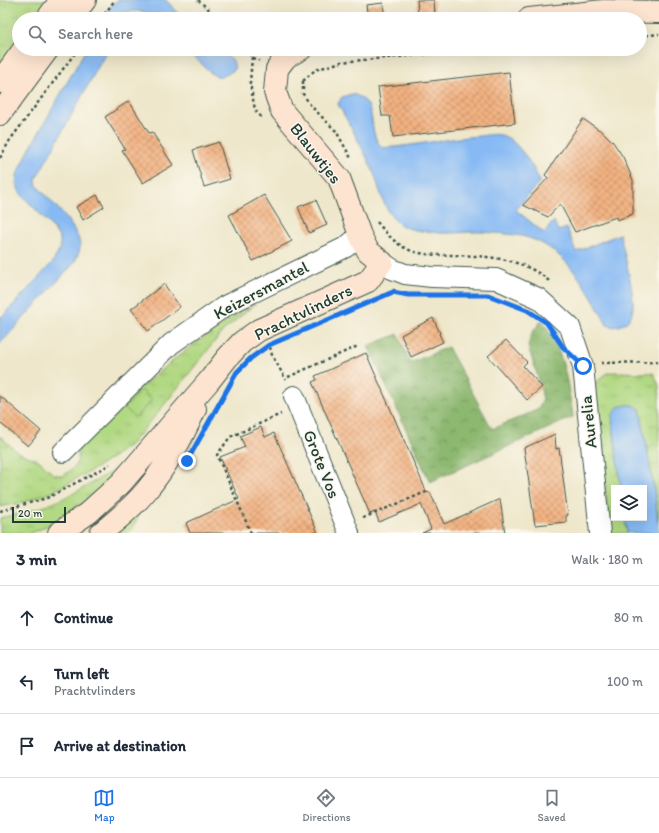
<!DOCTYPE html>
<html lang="en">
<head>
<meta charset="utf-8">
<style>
	:root { --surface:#fff; --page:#f2f2f3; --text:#1f2937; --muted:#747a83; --line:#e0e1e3; --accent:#1a73e8 }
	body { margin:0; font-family:Itim,sans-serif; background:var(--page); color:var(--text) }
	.controls { position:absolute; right:12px; bottom:12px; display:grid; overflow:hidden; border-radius:0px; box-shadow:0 4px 16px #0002 }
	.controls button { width:36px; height:36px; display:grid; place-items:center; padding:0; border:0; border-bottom:1px solid var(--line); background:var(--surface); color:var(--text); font:20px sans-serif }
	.scale { position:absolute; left:12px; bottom:10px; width:54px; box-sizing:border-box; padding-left:4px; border:2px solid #1f3d34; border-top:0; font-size:11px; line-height:14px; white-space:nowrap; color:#1f3d34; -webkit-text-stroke:3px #fbf7ec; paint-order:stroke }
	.stop { position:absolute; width:12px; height:12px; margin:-9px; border:3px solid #1a73e8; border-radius:50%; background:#fff }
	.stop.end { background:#1a73e8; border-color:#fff; box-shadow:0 1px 4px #0008 }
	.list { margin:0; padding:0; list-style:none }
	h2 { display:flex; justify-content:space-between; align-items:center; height:52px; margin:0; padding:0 16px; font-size:17px }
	h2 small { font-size:13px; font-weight:400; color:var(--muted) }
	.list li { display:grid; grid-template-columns:26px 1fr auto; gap:12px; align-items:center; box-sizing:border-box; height:64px; padding:0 16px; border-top:1px solid var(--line) }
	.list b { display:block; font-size:15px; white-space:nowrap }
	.list p { margin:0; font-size:13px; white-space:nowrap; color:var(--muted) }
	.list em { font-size:13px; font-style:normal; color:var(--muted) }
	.icon { flex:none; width:22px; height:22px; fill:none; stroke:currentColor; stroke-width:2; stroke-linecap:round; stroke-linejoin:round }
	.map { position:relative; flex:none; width:659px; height:533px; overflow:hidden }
	.search { position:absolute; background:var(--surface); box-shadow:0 4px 16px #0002; left:12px; right:12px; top:12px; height:44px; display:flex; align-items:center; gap:10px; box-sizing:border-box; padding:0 14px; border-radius:22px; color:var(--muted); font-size:15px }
	.sheet { height:244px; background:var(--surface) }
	nav { display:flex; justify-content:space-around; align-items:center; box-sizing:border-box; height:56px; border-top:1px solid var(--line); background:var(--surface); font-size:11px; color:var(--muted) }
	nav a { display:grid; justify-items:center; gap:2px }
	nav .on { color:var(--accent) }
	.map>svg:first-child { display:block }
	.grass { fill:url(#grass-tufts); stroke:#688a5b }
	.forest { fill:url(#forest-crowns); stroke:#567a52 }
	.green { fill:#b1d882; stroke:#688a5b }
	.water { fill:#87baf4; stroke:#537c94 }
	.building { fill:url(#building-cross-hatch) }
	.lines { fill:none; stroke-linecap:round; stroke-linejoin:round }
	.street-casing { stroke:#3e564b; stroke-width:22 }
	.secondary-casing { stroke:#3e564b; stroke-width:24 }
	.path { stroke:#3e564b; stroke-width:2.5; stroke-dasharray:3 3; stroke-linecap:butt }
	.street { stroke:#fff; stroke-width:20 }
	.secondary { stroke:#fde4d0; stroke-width:22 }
	.route { stroke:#1a73e8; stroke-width:5 }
	.labels { text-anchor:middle; stroke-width:3; stroke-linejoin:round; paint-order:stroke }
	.street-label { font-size:17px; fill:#1f3d34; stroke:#fbf7ec }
</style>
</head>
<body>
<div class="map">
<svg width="659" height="533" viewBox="0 0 659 533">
	<defs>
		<pattern id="grass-tufts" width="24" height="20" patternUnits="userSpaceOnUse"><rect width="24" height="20" fill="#b1d882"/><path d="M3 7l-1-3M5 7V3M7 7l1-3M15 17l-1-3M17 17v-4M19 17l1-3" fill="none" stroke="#98ba71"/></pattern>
		<pattern id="forest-crowns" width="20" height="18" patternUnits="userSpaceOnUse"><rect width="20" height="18" fill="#8cb870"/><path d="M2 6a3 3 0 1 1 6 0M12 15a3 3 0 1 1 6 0" fill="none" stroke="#72975d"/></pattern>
		<pattern id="building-cross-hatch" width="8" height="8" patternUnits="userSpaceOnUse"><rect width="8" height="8" fill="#f3b282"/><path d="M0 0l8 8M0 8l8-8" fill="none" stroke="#c4926b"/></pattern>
	</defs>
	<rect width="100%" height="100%" fill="#fbf7ec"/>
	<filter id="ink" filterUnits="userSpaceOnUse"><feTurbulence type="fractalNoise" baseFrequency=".025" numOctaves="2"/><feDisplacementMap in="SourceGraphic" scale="8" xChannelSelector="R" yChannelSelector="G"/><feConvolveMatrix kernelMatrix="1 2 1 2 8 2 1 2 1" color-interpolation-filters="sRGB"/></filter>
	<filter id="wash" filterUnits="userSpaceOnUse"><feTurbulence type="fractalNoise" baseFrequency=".012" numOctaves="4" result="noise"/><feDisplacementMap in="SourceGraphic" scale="16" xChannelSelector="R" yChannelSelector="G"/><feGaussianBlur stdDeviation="0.9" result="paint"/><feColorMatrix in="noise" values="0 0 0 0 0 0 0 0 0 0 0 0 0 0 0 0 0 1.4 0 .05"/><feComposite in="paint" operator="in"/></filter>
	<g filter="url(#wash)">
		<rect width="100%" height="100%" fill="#eee7cb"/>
		<!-- grass -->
		<path class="grass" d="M0,0h49l-14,19h-16v21l-19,26z
			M255,304l-32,27 -67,84 -26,30 -11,8 -21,14 -48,26 -30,10 -20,4v-71l17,16 23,9 13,13 9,2c15,-9 17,-13 16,-30 55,-54 110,-103 177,-142z
			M611,372l42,1 6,12v144l-4,-34 -13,-77 -2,-9 -7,-3 -21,16 9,66h-7v30h11l2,15h-16l-18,-132 1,-16 11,-11z
			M126,462l-14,18 -48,36 -25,14 -8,3h-31v-15c18,-4 36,-8 53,-15 24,-10 51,-27 73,-41z
			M146,502l-14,27 -5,4h-13z"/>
		<!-- forest -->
		<path class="forest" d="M542,320c22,33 25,59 31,97l-143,65 -62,-136 30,-12 12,29 38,-16 44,82 45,-19 6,-10 -3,-16 -12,-38 4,-13z"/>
		<!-- green -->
		<path class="green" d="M141,390l11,10 -17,18 -10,-10z"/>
		<!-- water -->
		<path class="water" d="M117,0h49l17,19h-26c-8,-8 -18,-9 -28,-7l-4,7h-22l6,-11z
			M86,49h22l-72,130 1,7c12,13 43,43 43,60 0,6 -4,12 -6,17l-74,81v-27l3,-1 50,-54 7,-13v-10l-6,-10 -33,-35 -5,-10 1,-9 11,-23z
			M186,49c20,0 29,0 47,11l2,9 -7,5 -8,3 -8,-3z
			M352,94c30,8 12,38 31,54 32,-2 64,-10 97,-12 8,-1 17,-3 24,0 14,5 30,32 36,45l-24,29 28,23 10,-12 4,10 9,-3 9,24 44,-18c3,16 17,66 12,79 -2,7 -7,11 -13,13 -5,1 -7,1 -12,-1 -19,-35 -42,-80 -85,-89 -12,-2 -27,-3 -39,-4 -17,-1 -34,3 -52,0 -11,-1 -25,-2 -34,-10 -14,-12 -17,-34 -24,-51 -10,-23 -23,-45 -35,-67l4,-7z
			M626,405h7l7,4 15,86 4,38h-32l-2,-15h19v-30h-23l-9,-72 6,-9z"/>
		<g id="blocks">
			<!-- building -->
			<path class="building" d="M417,0h17l1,14 -17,2z
				M383,3l2,16h-17l-2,-14z
				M509,72l6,51 -122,14 -3,-21h-8l-4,-29z
				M129,101l20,32 3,-1 21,33 -30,18 -21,-33 3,-1 -20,-32z
				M583,119l21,14 9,9 10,15 10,23v34l-16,6 -1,-3 -41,15 -15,-28 -12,13 -25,-12 25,-27 -3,-3z
				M219,142l11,37 -26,8 -11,-37z
				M97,195l7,12 -21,13 -7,-13z
				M264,195l28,46 -39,20 -24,-46z
				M316,200l11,25 -18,8 -11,-26z
				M164,284l16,23 -32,24 -17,-22z
				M433,318l7,15 -1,1 4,8 -32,15 -10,-22z
				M506,340l21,22 -4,4 19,21 -15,13 -39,-44z
				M366,353l61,140 3,-1 14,32 56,-25 5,34h-83l9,-4 -10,-25 -42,18 -4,-10 -5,2 -58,-132 5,-2 -2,-4z
				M0,396l41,35 -13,15 -28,-23z
				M261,427l4,10 9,-4 44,100h-128l-4,-10 53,-24 -19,-42 25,-10 -5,-11z
				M555,434l1,15 3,-1 9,67 -2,1v6l-31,3 -11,-77z"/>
		</g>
	</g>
	<g filter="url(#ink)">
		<use href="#blocks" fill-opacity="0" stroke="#3e564b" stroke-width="1"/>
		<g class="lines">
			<!-- street casing -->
			<g class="street-casing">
				<path id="street" d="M382,262l10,7 13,5 27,3 64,2 42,19 32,29 13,39 17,167
					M294,396l55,137
					M63,452l108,-108 54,-38 121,-59 14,-12"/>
			</g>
			<!-- secondary casing -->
			<g class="secondary-casing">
				<path id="secondary" d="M47,19l14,-19
					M70,19l15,-19
					M529,19l75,-8 55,1
					M0,82l24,-33
					M0,114l48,-65
					M59,533l29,-20 33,-30 88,-102 18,-23 15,-16 17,-12 109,-49 14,-19 -14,-11 -8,-16 -21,-57 -57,-67 -7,-19 2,-23 9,-12 15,-8
					M101,533c16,-13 32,-26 45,-42 20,-24 36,-53 49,-82"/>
			</g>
			<!-- path -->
			<path class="path" d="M198,0l22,19
				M101,19l14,-19
				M640,36l19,-2
				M245,49l7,8 7,4
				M252,57l-2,26 5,27 8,9
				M303,81v13l8,12 25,25 16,29
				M303,81l12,-11 26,-8 144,-13
				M0,158l10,-18 68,-91
				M377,222c10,12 20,24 35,29 12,4 26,4 39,4 34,1 71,2 98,26
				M382,296l11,-4 2,-3
				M270,347l2,8 14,25
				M601,363l58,-1
				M288,377l70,-31
				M215,412l8,-15
				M0,511l47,-13 55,-29 8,-5
				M363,518l63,-26
				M251,533l-34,-78 13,-18 51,-23"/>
			<!-- street -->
			<use href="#street" class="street"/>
			<!-- secondary -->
			<use href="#secondary" class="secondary"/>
		</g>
	</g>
	<g class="lines" filter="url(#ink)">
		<!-- route -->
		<path class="route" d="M187,461l50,-89 14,-14 18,-13 124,-53 15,3h80l39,15 20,13 16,24 20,19"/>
	</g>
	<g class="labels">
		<!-- street labels -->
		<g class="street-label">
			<text transform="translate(316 153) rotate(52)" y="6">Blauwtjes</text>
			<text transform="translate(261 290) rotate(-28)" y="6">Keizersmantel</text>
			<text transform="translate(303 312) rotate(-26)" y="6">Prachtvlinders</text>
			<text transform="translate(588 422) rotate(-96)" y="6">Aurelia</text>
			<text transform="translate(322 464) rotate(68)" y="6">Grote Vos</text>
		</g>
	</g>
</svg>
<div class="controls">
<button><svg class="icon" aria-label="layers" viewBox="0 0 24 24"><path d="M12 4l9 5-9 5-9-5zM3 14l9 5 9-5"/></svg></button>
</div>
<div class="scale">20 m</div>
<div class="stop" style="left:583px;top:366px"></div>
<div class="stop end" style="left:187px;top:461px"></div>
<div class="search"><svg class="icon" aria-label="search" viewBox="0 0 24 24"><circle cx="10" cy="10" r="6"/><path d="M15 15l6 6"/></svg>Search here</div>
</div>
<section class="sheet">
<h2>3 min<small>Walk · 180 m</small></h2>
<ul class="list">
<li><svg class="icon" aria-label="ahead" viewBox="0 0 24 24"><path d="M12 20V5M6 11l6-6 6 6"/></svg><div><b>Continue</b></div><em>80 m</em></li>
<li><svg class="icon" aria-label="left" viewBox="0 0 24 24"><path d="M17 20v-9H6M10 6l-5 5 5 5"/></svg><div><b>Turn left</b><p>Prachtvlinders</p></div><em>100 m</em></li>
<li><svg class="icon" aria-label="arrive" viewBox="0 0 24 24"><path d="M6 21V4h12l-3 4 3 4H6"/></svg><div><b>Arrive at destination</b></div></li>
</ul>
</section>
<nav>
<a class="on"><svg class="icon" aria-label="map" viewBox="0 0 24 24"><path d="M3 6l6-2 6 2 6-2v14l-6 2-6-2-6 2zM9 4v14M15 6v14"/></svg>Map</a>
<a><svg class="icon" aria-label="directions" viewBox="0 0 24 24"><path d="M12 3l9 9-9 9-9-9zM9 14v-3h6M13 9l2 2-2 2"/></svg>Directions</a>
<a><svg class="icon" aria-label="saved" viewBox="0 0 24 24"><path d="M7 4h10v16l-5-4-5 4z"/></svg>Saved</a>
</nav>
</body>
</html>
